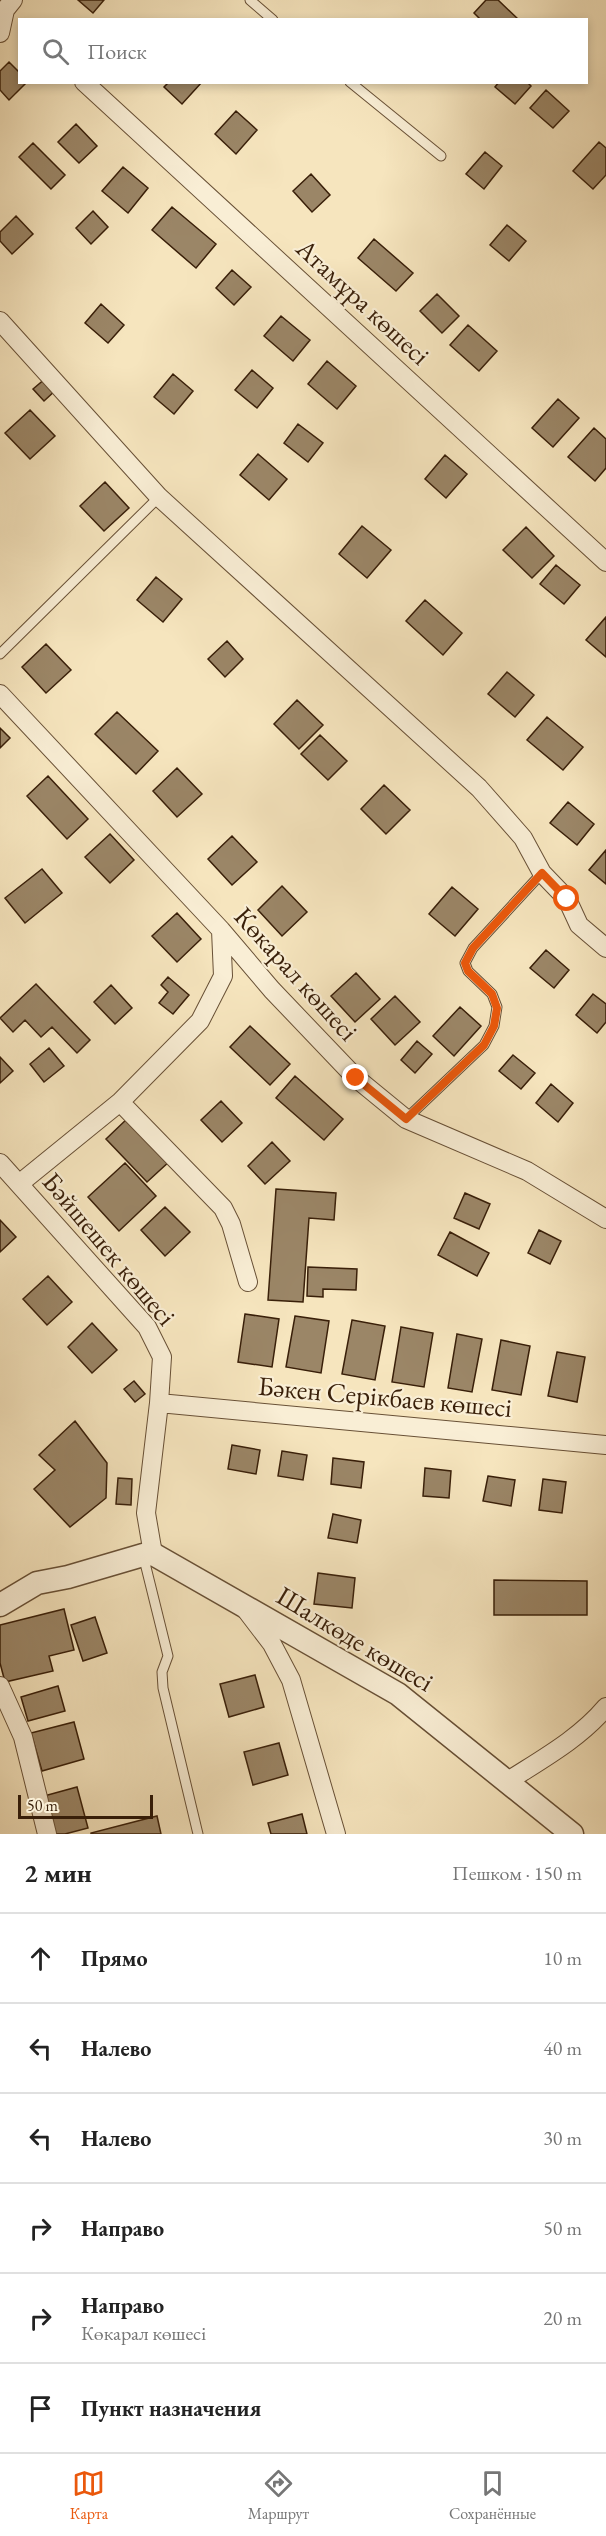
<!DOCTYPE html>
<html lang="ru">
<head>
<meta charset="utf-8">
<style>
	:root { --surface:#fff; --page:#f6f6f6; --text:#222; --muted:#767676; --line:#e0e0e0; --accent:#ea580c }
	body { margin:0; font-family:"EB Garamond",serif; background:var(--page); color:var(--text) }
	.scale { position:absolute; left:18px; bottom:15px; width:135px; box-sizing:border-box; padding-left:6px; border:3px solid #391f09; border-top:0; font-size:16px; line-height:21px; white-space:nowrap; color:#391f09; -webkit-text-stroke:4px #f9eed5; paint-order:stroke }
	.stop { position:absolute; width:18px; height:18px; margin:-14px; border:4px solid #ea580c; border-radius:50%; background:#fff }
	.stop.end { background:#ea580c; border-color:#fff; box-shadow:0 2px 6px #0008 }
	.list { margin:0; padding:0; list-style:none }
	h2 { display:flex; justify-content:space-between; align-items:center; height:78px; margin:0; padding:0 24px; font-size:26px }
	h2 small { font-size:20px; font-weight:400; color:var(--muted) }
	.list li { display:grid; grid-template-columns:39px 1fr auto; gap:18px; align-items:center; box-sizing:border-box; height:90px; padding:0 24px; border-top:2px solid var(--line) }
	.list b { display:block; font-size:22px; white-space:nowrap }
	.list p { margin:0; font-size:20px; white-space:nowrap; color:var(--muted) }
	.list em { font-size:20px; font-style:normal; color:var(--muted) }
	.icon { flex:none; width:33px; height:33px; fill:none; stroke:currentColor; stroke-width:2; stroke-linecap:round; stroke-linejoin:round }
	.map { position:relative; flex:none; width:606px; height:1834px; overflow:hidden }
	.search { position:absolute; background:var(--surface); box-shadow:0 3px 9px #0003; left:18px; right:18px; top:18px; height:66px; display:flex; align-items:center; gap:15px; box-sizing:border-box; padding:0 21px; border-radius:0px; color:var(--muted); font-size:22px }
	.sheet { height:618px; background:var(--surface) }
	nav { display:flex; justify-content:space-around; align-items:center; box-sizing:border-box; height:84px; border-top:2px solid var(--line); background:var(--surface); font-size:16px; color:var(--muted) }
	nav a { display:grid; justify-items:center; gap:3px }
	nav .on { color:var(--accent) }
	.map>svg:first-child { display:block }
	.building { fill:#9b8667; stroke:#391f09; stroke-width:1.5 }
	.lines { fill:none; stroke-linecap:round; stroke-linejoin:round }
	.service-casing { stroke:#685036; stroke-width:11 }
	.minor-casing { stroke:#685036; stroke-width:20 }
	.tertiary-casing { stroke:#685036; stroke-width:25 }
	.service { stroke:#f9eed5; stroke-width:9 }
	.minor { stroke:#f9eed5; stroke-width:18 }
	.tertiary { stroke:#f9eed5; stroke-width:22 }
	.route { stroke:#ea580c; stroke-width:8 }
	.labels { text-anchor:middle; stroke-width:4.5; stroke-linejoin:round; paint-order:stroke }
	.street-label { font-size:27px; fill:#391f09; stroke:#f9eed5 }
</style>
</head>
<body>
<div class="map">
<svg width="606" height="1834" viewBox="0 0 606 1834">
	<rect width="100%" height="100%" fill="#f6e5be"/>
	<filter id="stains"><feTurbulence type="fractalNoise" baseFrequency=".00333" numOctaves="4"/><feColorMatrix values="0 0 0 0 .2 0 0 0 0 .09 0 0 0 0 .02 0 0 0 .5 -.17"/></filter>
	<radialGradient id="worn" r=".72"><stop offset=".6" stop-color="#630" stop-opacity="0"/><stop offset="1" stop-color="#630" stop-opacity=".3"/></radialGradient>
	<!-- building -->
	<path class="building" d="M78,0h26l-11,13z
		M486,0h12l21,20h-38l-7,-7z
		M9,62l11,11v9h7l-18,18 -9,-10v-19z
		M169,82h33l-20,22 -18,-17z
		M499,82h28l4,4 -16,18 -20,-17z
		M546,90l23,21 -16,17 -23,-20z
		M236,111l21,19 -21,24 -21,-20z
		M76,124l21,22 -18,17 -21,-21z
		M599,142l7,6v27l-13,14 -20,-18z
		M33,143l32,32 -14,14 -32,-32z
		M485,152l17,14 -18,23 -18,-15z
		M123,167l25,21 -20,25 -26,-22z
		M311,174l19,21 -18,17 -19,-21z
		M172,207l44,37 -20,24 -44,-38z
		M93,211l15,16 -17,17 -15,-16z
		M16,216l17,18 -21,20 -12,-13v-9z
		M507,225l19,16 -17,20 -19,-16z
		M374,239l39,34 -17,18 -38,-33z
		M232,270l19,17 -17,18 -18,-17z
		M437,294l22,22 -17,17 -22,-22z
		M101,304l23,21 -16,18 -23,-20z
		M281,316l29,24 -17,21 -29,-25z
		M468,325l29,26 -18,20 -29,-26z
		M327,361l29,25 -19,23 -29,-25z
		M252,370l21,18 -16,20 -22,-18z
		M173,374l20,17 -19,23 -20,-17z
		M46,378l11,11 -13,12 -11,-12z
		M558,399l21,19 -26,29 -21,-19z
		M30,410l25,26 -25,23 -25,-26z
		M298,424l25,19 -15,19 -24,-19z
		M594,428l12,11v29l-11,13 -27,-24z
		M258,454l29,25 -18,21 -29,-25z
		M445,455l22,19 -21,24 -21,-19z
		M105,482l24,26 -25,23 -24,-25z
		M362,526l29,24 -24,28 -28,-24z
		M526,527l28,29 -22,22 -29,-28z
		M556,565l24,20 -16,19 -24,-20z
		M156,577l26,22 -19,23 -26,-22z
		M425,600l37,33 -19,22 -37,-34z
		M606,617v40l-20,-17z
		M227,641l16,18 -18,18 -17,-18z
		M46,644l25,26 -25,23 -24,-26z
		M507,672l27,23 -19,22 -27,-23z
		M297,700l26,25 -24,24 -25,-25z
		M117,712l41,39 -22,23 -41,-40z
		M547,717l36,30 -20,23 -36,-30z
		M0,728l10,10 -10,10z
		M320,735l27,26 -19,19 -27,-26z
		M177,768l25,26 -25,23 -24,-26z
		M48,776l40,43 -21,20 -40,-43z
		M384,785l26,25 -24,24 -25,-25z
		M568,802l26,22 -17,21 -27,-22z
		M110,834l24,26 -24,23 -25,-26z
		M232,836l25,26 -25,23 -24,-26z
		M606,850v34l-17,-14z
		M42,869l20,24 -37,30 -20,-25z
		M282,886l25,26 -25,24 -24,-26z
		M452,887l26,22 -23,27 -26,-22z
		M177,913l24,26 -24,23 -25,-26z
		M546,950l23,20 -15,18 -24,-20z
		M356,973l24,26 -25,23 -24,-26z
		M168,977l21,18 -16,19 -14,-11 9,-11 -7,-7z
		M36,984l54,56 -13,13 -25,-26 -11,10 -16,-17 -12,12 -13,-14z
		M111,985l21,23 -17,16 -21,-22z
		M593,994l13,10v18l-9,11 -21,-18z
		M395,996l25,26 -25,23 -24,-26z
		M460,1007l21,19 -27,30 -21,-20z
		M250,1026l40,38 -20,21 -40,-38z
		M417,1041l15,13 -17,19 -14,-13z
		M49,1048l15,18 -20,16 -14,-18z
		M513,1055l22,18 -14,16 -22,-18z
		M0,1057l13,14 -13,12z
		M295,1076l48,43 -19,21 -48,-42z
		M551,1084l22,19 -15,19 -22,-19z
		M221,1101l21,22 -20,19 -21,-22z
		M130,1116l41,44 -24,22 -41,-43z
		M272,1142l18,19 -25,23 -17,-18z
		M125,1163l31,33 -37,35 -31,-34z
		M276,1189l60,4 -2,27 -25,-2 -6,84 -35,-2z
		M465,1193l25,11 -11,25 -25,-11z
		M165,1207l25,25 -25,24 -24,-26z
		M0,1220l16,17 -16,15z
		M539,1230l22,11 -11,23 -22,-11z
		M450,1232l39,21 -12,23 -39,-21z
		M308,1267l49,2 -1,21 -33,-1v8l-16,-1z
		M48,1276l24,26 -25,23 -24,-26z
		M245,1314l34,5 -7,48 -34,-5z
		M295,1316l34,5 -8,52 -35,-6z
		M352,1320l33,6 -10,54 -33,-6z
		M92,1323l25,27 -25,23 -24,-26z
		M401,1327l32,6 -9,54 -32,-5z
		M457,1334l25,5 -10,53 -24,-4z
		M501,1340l29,6 -9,49 -29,-5z
		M557,1352l28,5 -8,45 -29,-6z
		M134,1381l11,13 -10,8 -11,-13z
		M75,1421l32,42 -1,35 -36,29 -36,-38 21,-19 -16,-15z
		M232,1445l28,5 -4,24 -28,-5z
		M282,1451l25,4 -4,25 -25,-4z
		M333,1458l31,4 -3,26 -30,-4z
		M425,1468l26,3 -2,27 -26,-2z
		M488,1476l27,4 -4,26 -28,-5z
		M118,1478l14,1 -1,26 -15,-1z
		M543,1479l23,3 -4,31 -23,-3z
		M333,1514l28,6 -4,23 -29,-5z
		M318,1573l37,5 -3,30 -38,-4z
		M494,1580l93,1v34h-93z
		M64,1609l10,41 -25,6 4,15 -48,11 -5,-19v-38z
		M95,1617l12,36 -24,8 -12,-36z
		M255,1675l9,32 -35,10 -9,-33z
		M58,1686l7,25 -37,10 -7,-24z
		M74,1722l10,37 -42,12 -11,-38z
		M279,1743l9,32 -35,10 -9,-33z
		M77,1787l11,41 -23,6h-11l-10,-38z
		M302,1814l5,20h-36l-3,-11z
		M157,1816l4,18h-70v-1z"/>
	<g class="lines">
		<!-- service casing -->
		<g class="service-casing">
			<path id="service" d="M250,0l23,20
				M350,82l91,74
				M0,654l159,-157
				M406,1119l78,-74 10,-19 3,-19 -5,-13 -24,-23 -3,-8 8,-15 69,-75
				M143,1555l25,101 -6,16 1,16 35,146"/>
		</g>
		<!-- minor casing -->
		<g class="minor-casing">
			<path id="minor" d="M0,33l5,-23 8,-10
				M84,82l522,480
				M0,321l159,176 320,291 44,50 19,35 25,26 12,26 27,23
				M0,694l221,236 51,60 84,88 50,41 121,52 79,48
				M120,1102l103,106 8,16 17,58
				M0,1163l147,164 15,30 -3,46 -13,110 7,41
				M19,1184l101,-82 80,-81 23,-45 -2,-46
				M159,1403l447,42
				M246,1610l26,34 19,36 45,154
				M0,1686l23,51 24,97
				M508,1781c34,-22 71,-42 98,-74"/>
		</g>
		<!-- tertiary casing -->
		<g class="tertiary-casing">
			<path id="tertiary" d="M0,1605l37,-22 31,-6 75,-22 10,-1 245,140 174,140"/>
		</g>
		<!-- service -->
		<use href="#service" class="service"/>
		<!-- minor -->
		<use href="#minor" class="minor"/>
		<!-- tertiary -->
		<use href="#tertiary" class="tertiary"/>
	</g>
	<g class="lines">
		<!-- route -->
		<path class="route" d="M356,1078l50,41 78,-74 10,-19 3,-18 -5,-14 -24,-23 -3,-8 8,-15 69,-75 25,26"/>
	</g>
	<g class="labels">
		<!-- street labels -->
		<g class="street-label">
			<text transform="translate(363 302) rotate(43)" y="9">Атамұра көшесі</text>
			<text transform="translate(296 974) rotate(48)" y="9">Көкарал көшесі</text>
			<text transform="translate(109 1249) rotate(50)" y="9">Бәйшешек көшесі</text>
			<text transform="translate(385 1397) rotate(5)" y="9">Бәкен Серікбаев көшесі</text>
			<text transform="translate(355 1639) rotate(31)" y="9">Шалкөде көшесі</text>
		</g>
	</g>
	<rect width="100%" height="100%" filter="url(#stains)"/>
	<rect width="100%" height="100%" fill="url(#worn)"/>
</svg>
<div class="scale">50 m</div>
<div class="stop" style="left:567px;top:899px"></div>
<div class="stop end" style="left:356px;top:1078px"></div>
<div class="search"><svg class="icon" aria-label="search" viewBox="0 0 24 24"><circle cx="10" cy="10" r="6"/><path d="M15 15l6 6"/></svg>Поиск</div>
</div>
<section class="sheet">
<h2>2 мин<small>Пешком · 150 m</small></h2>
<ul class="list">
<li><svg class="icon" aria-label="ahead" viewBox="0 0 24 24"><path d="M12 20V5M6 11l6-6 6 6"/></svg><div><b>Прямо</b></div><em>10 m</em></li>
<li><svg class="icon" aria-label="left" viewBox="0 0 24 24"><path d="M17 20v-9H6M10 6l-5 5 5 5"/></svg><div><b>Налево</b></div><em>40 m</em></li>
<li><svg class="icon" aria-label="left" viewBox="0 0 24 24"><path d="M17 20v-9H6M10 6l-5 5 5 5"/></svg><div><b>Налево</b></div><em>30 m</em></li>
<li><svg class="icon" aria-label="right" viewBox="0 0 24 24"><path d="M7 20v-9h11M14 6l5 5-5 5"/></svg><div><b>Направо</b></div><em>50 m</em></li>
<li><svg class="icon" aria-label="right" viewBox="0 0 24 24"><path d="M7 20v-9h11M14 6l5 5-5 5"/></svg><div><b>Направо</b><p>Көкарал көшесі</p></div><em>20 m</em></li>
<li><svg class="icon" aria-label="arrive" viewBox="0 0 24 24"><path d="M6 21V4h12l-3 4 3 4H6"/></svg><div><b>Пункт назначения</b></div></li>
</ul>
</section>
<nav>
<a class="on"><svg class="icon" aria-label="map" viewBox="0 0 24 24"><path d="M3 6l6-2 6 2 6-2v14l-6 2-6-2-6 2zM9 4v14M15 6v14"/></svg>Карта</a>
<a><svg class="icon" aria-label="directions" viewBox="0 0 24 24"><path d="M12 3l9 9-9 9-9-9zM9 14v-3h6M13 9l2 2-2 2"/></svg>Маршрут</a>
<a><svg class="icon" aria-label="saved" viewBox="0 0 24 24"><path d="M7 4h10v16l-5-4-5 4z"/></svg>Сохранённые</a>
</nav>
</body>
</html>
